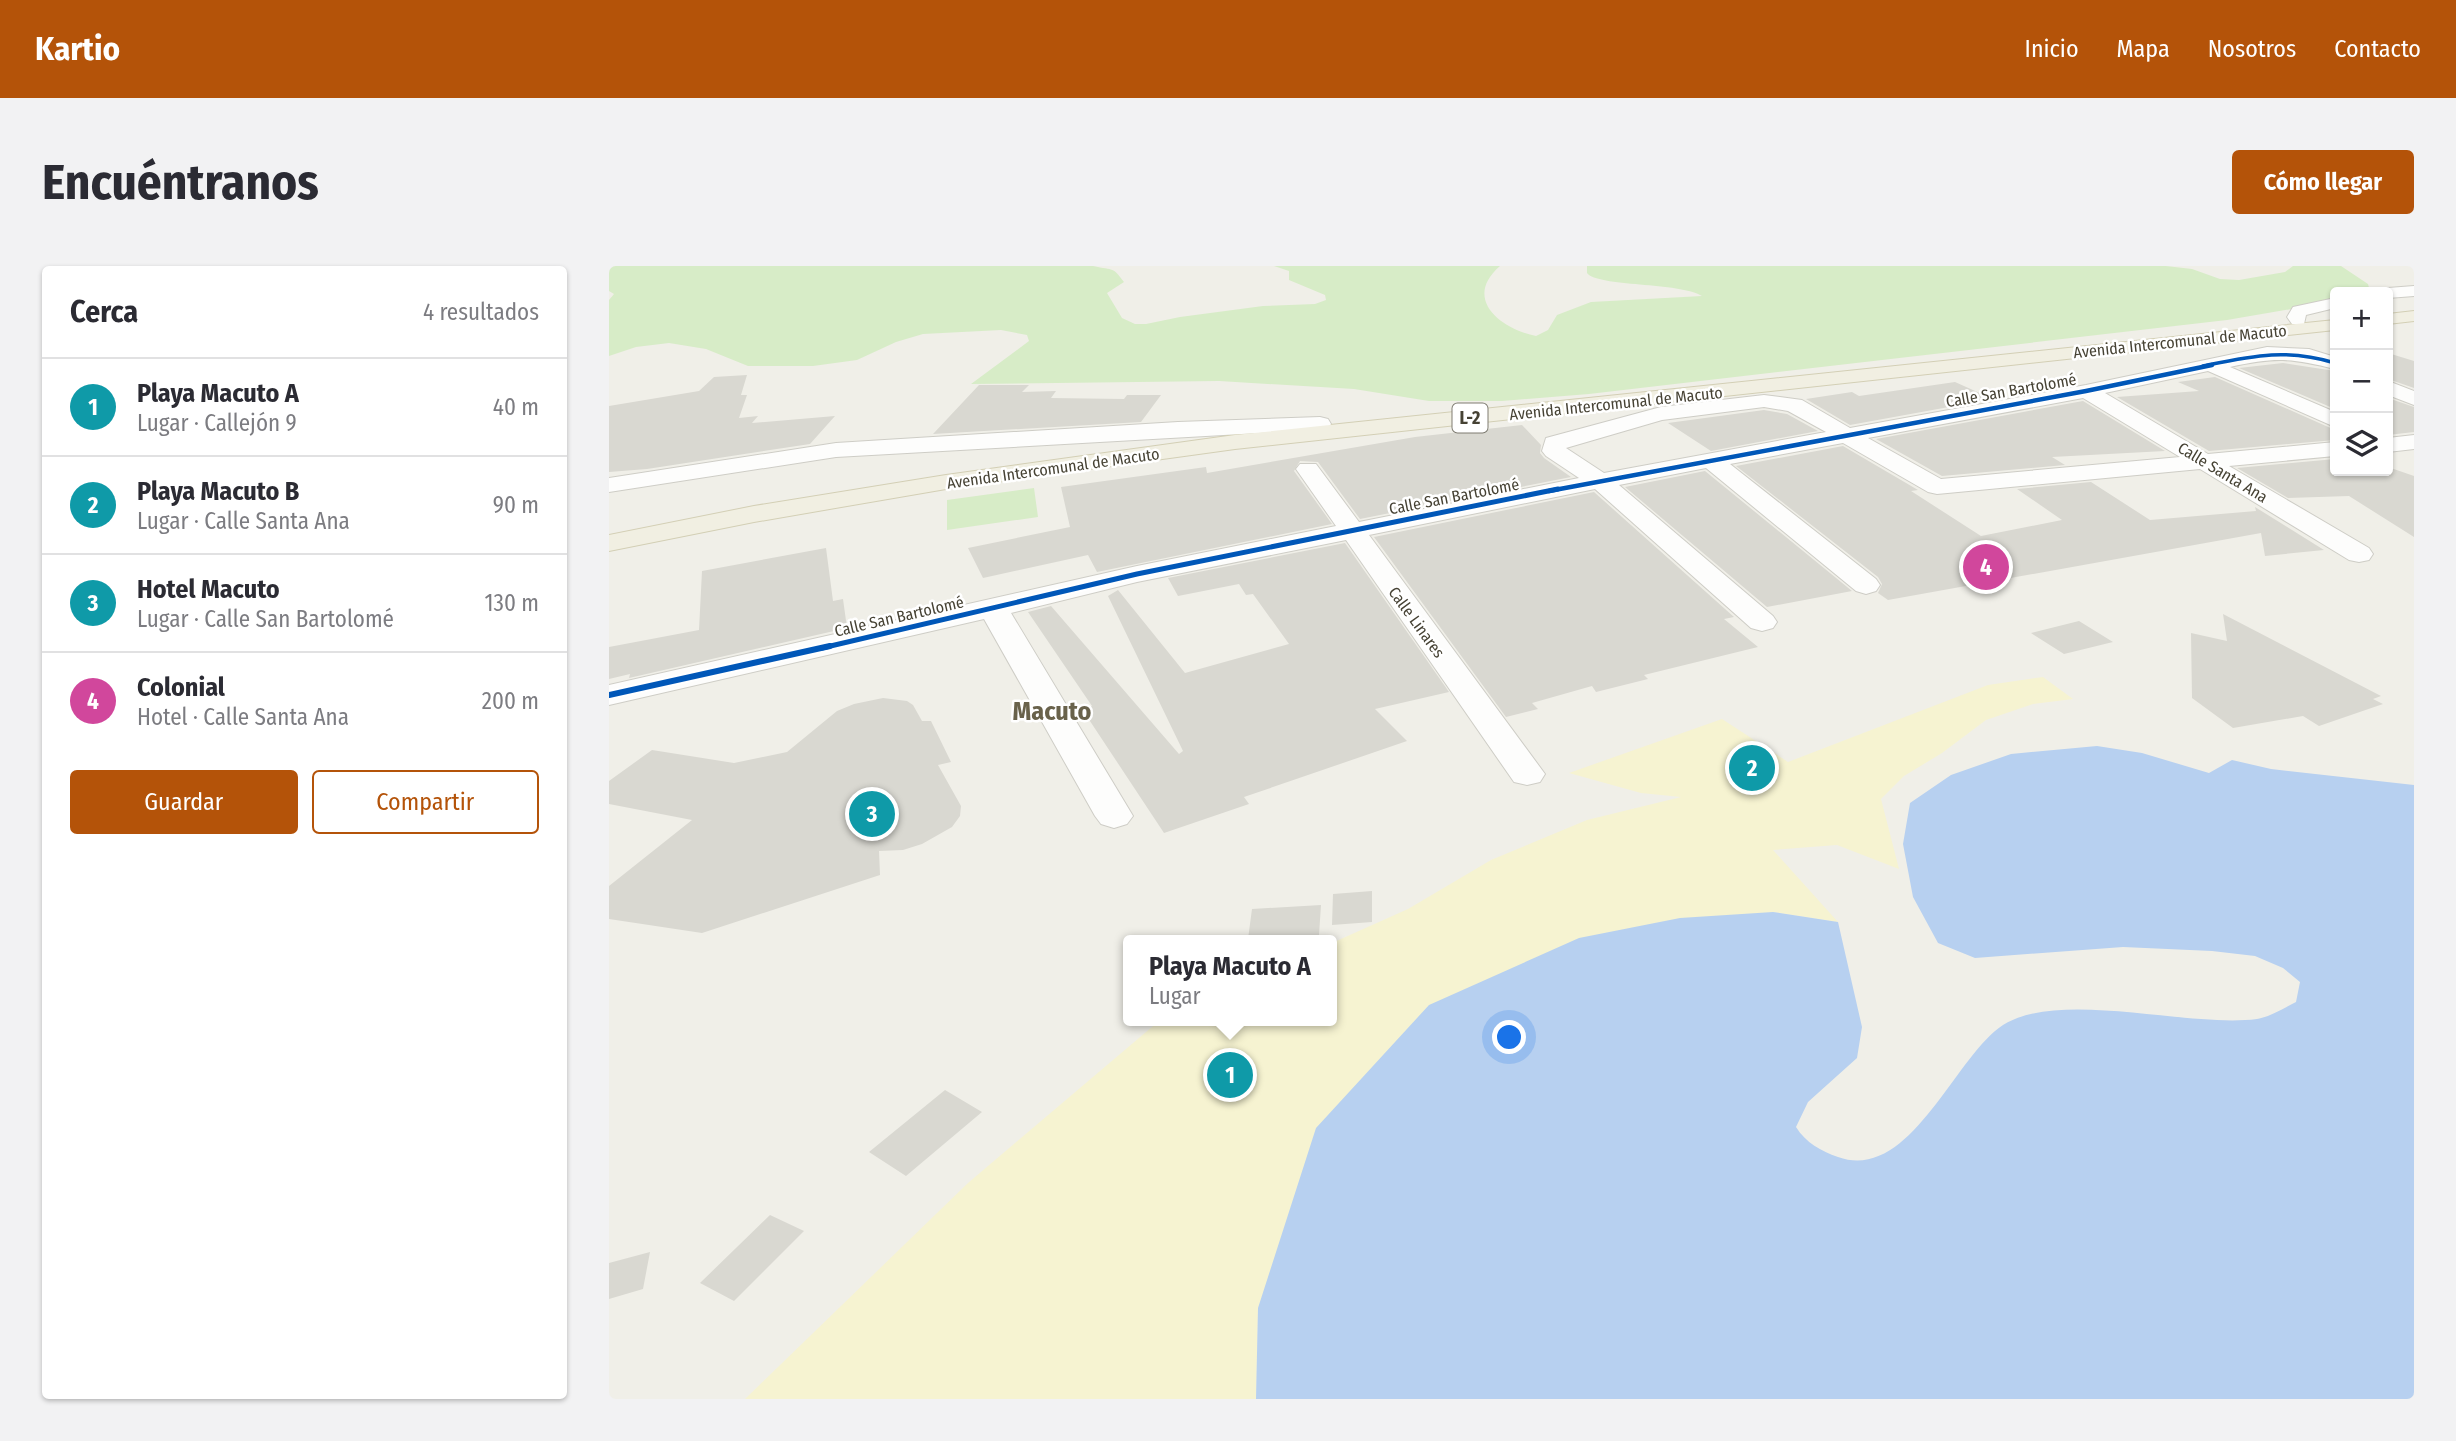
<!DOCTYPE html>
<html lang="es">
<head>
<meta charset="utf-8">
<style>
	:root { --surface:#fff; --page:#f2f2f3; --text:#2b2b33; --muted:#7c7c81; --line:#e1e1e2; --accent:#b45309 }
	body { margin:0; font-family:"Fira Sans Condensed",sans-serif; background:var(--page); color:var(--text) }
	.controls { position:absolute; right:21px; top:21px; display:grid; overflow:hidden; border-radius:7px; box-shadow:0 2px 5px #0004 }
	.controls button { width:63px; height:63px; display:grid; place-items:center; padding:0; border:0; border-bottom:2px solid var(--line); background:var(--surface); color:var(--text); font:35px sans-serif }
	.you { position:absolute; left:901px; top:772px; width:24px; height:24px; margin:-18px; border:5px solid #fff; border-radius:50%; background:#1a73e8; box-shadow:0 0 0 10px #1a73e833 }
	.badge { display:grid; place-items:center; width:46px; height:46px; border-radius:50%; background:var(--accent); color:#fff; font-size:23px; font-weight:700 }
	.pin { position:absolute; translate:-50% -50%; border:4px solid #fff; box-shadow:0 2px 7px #0006 }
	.popup { position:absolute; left:514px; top:669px; width:214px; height:91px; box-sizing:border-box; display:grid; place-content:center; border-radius:7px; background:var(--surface); filter:drop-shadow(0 2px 5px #0005); font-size:23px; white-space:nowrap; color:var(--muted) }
	.popup b { font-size:26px; color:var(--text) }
	.popup::after { content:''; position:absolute; left:50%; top:100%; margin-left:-14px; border:14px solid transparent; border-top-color:var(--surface) }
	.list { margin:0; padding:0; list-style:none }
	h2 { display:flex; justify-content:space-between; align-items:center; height:91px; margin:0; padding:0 28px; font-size:30px }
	h2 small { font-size:23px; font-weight:400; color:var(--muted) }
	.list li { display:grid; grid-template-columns:46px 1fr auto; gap:21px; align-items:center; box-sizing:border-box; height:98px; padding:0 28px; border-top:2px solid var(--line) }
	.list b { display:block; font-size:26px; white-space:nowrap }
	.list p { margin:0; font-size:23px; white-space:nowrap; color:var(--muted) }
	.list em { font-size:23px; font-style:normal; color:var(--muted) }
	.actions { display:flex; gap:14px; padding:21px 28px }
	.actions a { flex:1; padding:16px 0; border:2px solid var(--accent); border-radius:7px; text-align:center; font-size:24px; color:var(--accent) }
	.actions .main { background:var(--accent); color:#fff }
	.icon { flex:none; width:38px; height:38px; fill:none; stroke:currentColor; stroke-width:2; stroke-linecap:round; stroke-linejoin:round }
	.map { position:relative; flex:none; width:1805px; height:1133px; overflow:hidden; border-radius:7px }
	header { display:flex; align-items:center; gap:42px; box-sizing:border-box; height:98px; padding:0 35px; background:var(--accent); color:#fff }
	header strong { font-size:33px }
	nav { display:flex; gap:38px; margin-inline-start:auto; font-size:24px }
	.intro { display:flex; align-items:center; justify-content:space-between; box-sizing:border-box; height:168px; padding:0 42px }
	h1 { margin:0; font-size:49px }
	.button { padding:18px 32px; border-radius:7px; background:var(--accent); color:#fff; font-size:24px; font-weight:700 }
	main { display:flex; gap:42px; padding:0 42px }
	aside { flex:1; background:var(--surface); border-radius:7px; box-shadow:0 2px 5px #0004 }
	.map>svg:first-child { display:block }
	.green { fill:#d7ecc7 }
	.sand { fill:#f6f3d1 }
	.water { fill:#b7d0f0 }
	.building { fill:#d9d8d1 }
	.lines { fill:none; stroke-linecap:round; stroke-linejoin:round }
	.street-casing { stroke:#cecdc6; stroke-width:2 }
	.primary-casing { stroke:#d3cfb5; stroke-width:2 }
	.street { fill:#fdfdfc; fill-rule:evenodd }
	.primary { fill:#f1efe2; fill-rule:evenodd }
	.cycleway-far3-casing { stroke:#fff; stroke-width:5 }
	.cycleway-far2-casing { stroke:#fff; stroke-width:7 }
	.cycleway-far1-casing { stroke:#fff; stroke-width:9 }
	.cycleway-casing { stroke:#fff; stroke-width:10 }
	.cycleway-far3 { stroke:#0057b8; stroke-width:3.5 }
	.cycleway-far2 { stroke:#0057b8; stroke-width:4.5 }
	.cycleway-far1 { stroke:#0057b8; stroke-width:5 }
	.cycleway { stroke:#0057b8; stroke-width:6 }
	.labels { text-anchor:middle; stroke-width:5; stroke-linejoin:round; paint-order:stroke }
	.far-street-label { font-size:16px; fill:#464234; stroke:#fff }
	.shield { fill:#fff; stroke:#7e7b71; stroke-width:2 }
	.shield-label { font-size:18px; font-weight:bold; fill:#464234 }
	.district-label { font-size:26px; font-weight:bold; fill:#69624b; stroke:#fff }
</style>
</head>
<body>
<header>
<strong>Kartio</strong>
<nav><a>Inicio</a><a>Mapa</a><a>Nosotros</a><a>Contacto</a></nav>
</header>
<div class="intro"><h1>Encuéntranos</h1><a class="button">Cómo llegar</a></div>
<main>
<aside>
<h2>Cerca<small>4 resultados</small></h2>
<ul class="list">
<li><span class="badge" style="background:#0f9aa8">1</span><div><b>Playa Macuto A</b><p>Lugar · Callejón 9</p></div><em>40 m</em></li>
<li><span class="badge" style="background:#0f9aa8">2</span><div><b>Playa Macuto B</b><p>Lugar · Calle Santa Ana</p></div><em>90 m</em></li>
<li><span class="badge" style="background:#0f9aa8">3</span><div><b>Hotel Macuto</b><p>Lugar · Calle San Bartolomé</p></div><em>130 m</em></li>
<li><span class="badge" style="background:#d1479c">4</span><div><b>Colonial</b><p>Hotel · Calle Santa Ana</p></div><em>200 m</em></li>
</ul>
<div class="actions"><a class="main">Guardar</a><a>Compartir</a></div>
</aside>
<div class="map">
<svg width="1805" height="1133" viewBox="0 0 1805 1133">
	<rect width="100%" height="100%" fill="#f0efe8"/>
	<!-- green -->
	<path class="green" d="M0,0h484c22,5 19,0 31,16l-17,11 15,25 13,6h11l34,-7 83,-11 52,-2 11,-4 -1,-5 -36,-15v-9l-15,-5h226c-38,33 1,63 36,70l12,-6 9,-15 34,-13 111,-6c-22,-14 -105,-9 -115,-23v-7h579l26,3 28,10 19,1 46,-8 8,-6h48l27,18 1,4 -5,4h-29v9l-14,3 -94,16 -638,74 -87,7h-73l-75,-12 -135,-8 -248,3 58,-43 -2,-6 -26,-5 -78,4 -27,8 -39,18 -44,6h-65l-42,-17 -37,-6 -33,4 -27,9v-56l5,-6 -5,-3z
		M425,222l4,29 -91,13v-30z"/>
	<!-- sand -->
	<path class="sand" d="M1434,411l30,22 -40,5 -47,16 -44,33 -38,23 -23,23 18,70 -62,-24 -64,5 65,72 -65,-10 -515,396 -2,91h-511l223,-216 191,-162h172l1,-78 76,-34 83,-49 96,-40 94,-23 -40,-4 -72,-20 153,-54 66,43 200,-77z"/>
	<!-- water -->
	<path class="water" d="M1488,480l45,7 67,20 23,-13 39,9 143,16v614h-1158l2,-91 58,-180 113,-123 150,-67 101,-20 93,-6 65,10 24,105 -5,31 -49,44 -12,25c10,16 25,24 42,30 72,26 116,-100 165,-132 58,-36 184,3 254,-6 12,-2 27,-11 39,-17l4,-20 -17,-14 -28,-12 -43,-5 -89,-4 -148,11 -37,-15 -25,-46 -10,-53 7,-41 41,-28 60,-21z"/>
	<!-- building -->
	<path class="building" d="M1779,87l26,8v27l-26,-9z
		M1674,97l52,8v38l-96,-41z
		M138,109l-6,20h6l-8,23 19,-2 -6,7 83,-7 -25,28 -163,25 -38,3v-66l90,-15 15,-14z
		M1606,111l120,53v10l-126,11 -92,-54 82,-6 -21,-9z
		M1346,116l38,17 -143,26 -44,-26 46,-7 7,4z
		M370,119h50l-7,7 34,-1 -5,7 73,1 3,-4h34l-20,27 -208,12z
		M1779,132l26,9v25l-26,3z
		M1474,135l82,50 -113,6 13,8 -123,11 -66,-37z
		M1155,144l23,4 31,17 -107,20 -43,-28z
		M913,159l19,20 -1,8 4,5 27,19 -211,42 -42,-57 -18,-1 -6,10 38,53 -235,48 -9,-17 -105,23 -15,-30 102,-21 -9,-40 145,-20 1,6 208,-36z
		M1234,180l75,44 -7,1 70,45 81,-16 -45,-31 74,-7 59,38 106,-9 -1,-4 69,43 -59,6 -4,-23 -373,67 -10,-7 4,-9 -4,-7 -142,-111z
		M1726,193v12h53v-4l26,9v61l-65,-41 -61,2 -51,-30z
		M1096,205l147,120 -85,16 -142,-120z
		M985,226l140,125 -10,2 34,28 -114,28 4,4 -52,13 -4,-6 -60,17 6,6 -32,8 -132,-180z
		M736,277l104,149 -74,17 32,32 -163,56 5,7 -85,29 -82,-124 10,-3 -64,-94 23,-6 128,148 4,-3 -75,-155 10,-6 67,83 104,-29 -36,-50 -7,1 -7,-11 -61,12 -10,-18z
		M217,282l7,53 10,-2 4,29 -218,50 1,-4 -21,5v-32l90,-17 3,-59z
		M1614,348l158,82 -8,3 10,5 -64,22 -16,-10 -70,12 -41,-30 -1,-65 36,8z
		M1470,355l34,21 -49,12 -33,-21z
		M274,432l24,3 6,4 9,16h9l20,41 -13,3 23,41 -1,10 -8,11 -30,17 -19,6 -24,1 1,24 -178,58 -93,-14v-33l83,-66 -83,-16v-23l43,-31 82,13 53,-11 50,-41 17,-7z
		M763,625v31l-40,3 1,-31z
		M712,639l-2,30 -71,4 4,-30z
		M336,824l37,22 -76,64 -37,-24z
		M161,949l34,16 -70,70 -34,-18z
		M41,986l-7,37 -34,10v-36z"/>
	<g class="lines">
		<!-- street casing -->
		<g class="street-casing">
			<path id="street" d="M1805,20v10l-26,2v-6h-8l8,-4z
				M1726,32v10l-29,7 -2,9h-12l-5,-7 6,-10z
				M1658,81l42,2 26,8v12c-44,-11 -60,-12 -105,-2l105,45v15l-127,-56 -103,22 103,61 127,-12v14l-106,10 140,82 4,6 -4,6 -10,2 -10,-2 -149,-91 -263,25 -9,-2 -85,-49 -113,21 146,115 4,6 -4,6 -10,3 -10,-3 -150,-123 -87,17 154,131 4,6 -4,6 -11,3 -11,-3 -156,-139 -226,46 176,239 -5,8 -13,3 -13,-3 -168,-242 -209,42 -126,31 122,203 -6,8 -13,4 -13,-4 -6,-8 -111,-197 -375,86v-20l528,-119 199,-40 -40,-57 4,-5h16l43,58 220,-44 -33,-22 -4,-5 4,-13 115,-31 103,-12 38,5 48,28 236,-43zM1474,132l97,59 -239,22 -73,-41zM1155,141l24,4 38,21 -222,41 -38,-25 96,-28z
				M1779,115l26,10v14l-26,-10z
				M711,151l8,2 3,5 -3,5 -492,28 -227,35v-14l227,-35 342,-21z
				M1805,169v14l-26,3v-14z"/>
		</g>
		<!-- primary casing -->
		<g class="primary-casing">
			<path id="primary" d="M1805,45v10l-26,3v-10z
				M1726,54v10l-1100,119 -289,40 -192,33 -145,29v-16l145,-29 192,-31 289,-40z"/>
		</g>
		<!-- street -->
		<use href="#street" class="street"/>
		<!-- primary -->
		<use href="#primary" class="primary"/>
		<!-- cycleway-far3 casing -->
		<g class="cycleway-far3-casing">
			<path id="cycleway-far3" d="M1594,100c49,-10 83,-18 132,-3"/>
		</g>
		<!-- cycleway-far2 casing -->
		<g class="cycleway-far2-casing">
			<path id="cycleway-far2" d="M940,225l537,-100 126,-26"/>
		</g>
		<!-- cycleway-far1 casing -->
		<g class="cycleway-far1-casing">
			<path id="cycleway-far1" d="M213,382l315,-74 421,-85"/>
		</g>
		<!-- cycleway casing -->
		<g class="cycleway-casing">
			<path id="cycleway" d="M0,429l221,-49"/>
		</g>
		<!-- cycleway-far3 -->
		<use href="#cycleway-far3" class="cycleway-far3"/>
		<!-- cycleway-far2 -->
		<use href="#cycleway-far2" class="cycleway-far2"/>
		<!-- cycleway-far1 -->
		<use href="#cycleway-far1" class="cycleway-far1"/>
		<!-- cycleway -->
		<use href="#cycleway" class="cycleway"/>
	</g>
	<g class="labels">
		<!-- far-street labels -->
		<g class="far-street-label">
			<text transform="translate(1571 75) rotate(-6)" y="6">Avenida Intercomunal de Macuto</text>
			<text transform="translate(1402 124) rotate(-10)" y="6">Calle San Bartolomé</text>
			<text transform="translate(1007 137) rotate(-6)" y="6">Avenida Intercomunal de Macuto</text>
			<text transform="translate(444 202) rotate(-8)" y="6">Avenida Intercomunal de Macuto</text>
			<text transform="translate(1614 206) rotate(31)" y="6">Calle Santa Ana</text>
			<text transform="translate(845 230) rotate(-11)" y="6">Calle San Bartolomé</text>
			<text transform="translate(290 350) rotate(-13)" y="6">Calle San Bartolomé</text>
			<text transform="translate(808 356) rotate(54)" y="6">Calle Linares</text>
		</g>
		<!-- shield labels -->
		<rect class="shield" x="843.5" y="137.5" width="35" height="29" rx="5"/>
		<g class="shield-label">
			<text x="861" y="158">L-2</text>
		</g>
		<!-- district labels -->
		<g class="district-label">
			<text x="443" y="454">Macuto</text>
		</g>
	</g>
</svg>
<div class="controls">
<button>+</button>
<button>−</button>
<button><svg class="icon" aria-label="layers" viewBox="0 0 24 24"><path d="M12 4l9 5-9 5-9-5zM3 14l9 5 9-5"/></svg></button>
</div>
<div class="you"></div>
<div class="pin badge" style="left:621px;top:809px;background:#0f9aa8">1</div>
<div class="popup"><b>Playa Macuto A</b>Lugar</div>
<div class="pin badge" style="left:1143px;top:502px;background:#0f9aa8">2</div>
<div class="pin badge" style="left:263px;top:548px;background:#0f9aa8">3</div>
<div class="pin badge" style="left:1377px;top:301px;background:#d1479c">4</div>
</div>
</main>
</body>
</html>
